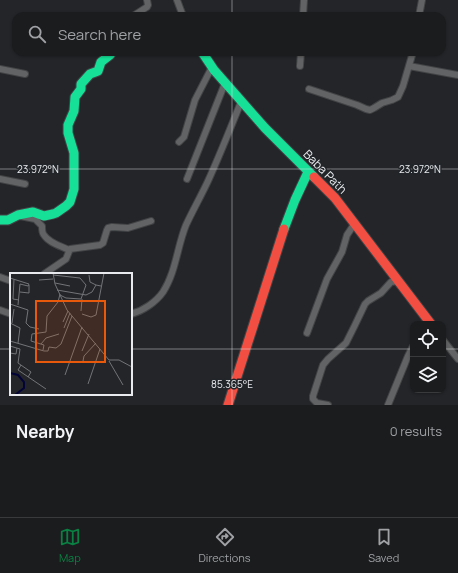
<!DOCTYPE html>
<html lang="en">
<head>
<meta charset="utf-8">
<style>
	:root { --surface:#1a1c1e; --page:#232527; --text:#f1f3f6; --muted:#9fa1a4; --line:#383a3c; --accent:#0b8043 }
	body { margin:0; font-family:Manrope,sans-serif; background:var(--page); color:var(--text) }
	.controls { position:absolute; right:12px; bottom:12px; display:grid; overflow:hidden; border-radius:8px; box-shadow:0 1px 3px #0004 }
	.controls button { width:36px; height:36px; display:grid; place-items:center; padding:0; border:0; border-bottom:1px solid var(--line); background:var(--surface); color:var(--text); font:20px sans-serif }
	.list { margin:0; padding:0; list-style:none }
	h2 { display:flex; justify-content:space-between; align-items:center; height:52px; margin:0; padding:0 16px; font-size:17px }
	h2 small { font-size:13px; font-weight:400; color:var(--muted) }
	.icon { flex:none; width:22px; height:22px; fill:none; stroke:currentColor; stroke-width:2; stroke-linecap:round; stroke-linejoin:round }
	.map { position:relative; flex:none; width:458px; height:405px; overflow:hidden }
	.search { position:absolute; background:var(--surface); box-shadow:0 1px 3px #0004; left:12px; right:12px; top:12px; height:44px; display:flex; align-items:center; gap:10px; box-sizing:border-box; padding:0 14px; border-radius:12px; color:var(--muted); font-size:15px }
	.sheet { height:112px; background:var(--surface) }
	nav { display:flex; justify-content:space-around; align-items:center; box-sizing:border-box; height:56px; border-top:1px solid var(--line); background:var(--surface); font-size:11px; color:var(--muted) }
	nav a { display:grid; justify-items:center; gap:2px }
	nav .on { color:var(--accent) }
	.map>svg:first-child { display:block }
	.lines { fill:none; stroke-linecap:round; stroke-linejoin:round }
	.street-casing { stroke:#414345; stroke-width:8 }
	.fast-casing { stroke:#414345; stroke-width:11 }
	.jam-casing { stroke:#414345; stroke-width:11 }
	.street { stroke:#626364; stroke-width:6 }
	.fast { stroke:#16e098; stroke-width:9 }
	.jam { stroke:#f24e42; stroke-width:9 }
	.ticks { fill:none; stroke:#e8eaed; stroke-width:1; stroke-opacity:0.45 }
	.labels { text-anchor:middle; stroke-width:3; stroke-linejoin:round; paint-order:stroke }
	.street-label { font-size:12px; fill:#e8eaed; stroke:#222529 }
	.inset-river { fill:none; stroke:#030337; stroke-width:2 }
	.inset-road { fill:none; stroke:#727477; stroke-width:1 }
	.view { fill:#e8590c; fill-opacity:0.15; stroke:#e8590c; stroke-width:2 }
	.inset-edge { fill:none; stroke:#e8eaed; stroke-width:2 }
	.ticks-label { font-size:10px; text-anchor:middle; fill:#e8eaed; stroke:#222529; stroke-width:3; stroke-linejoin:round; paint-order:stroke }
</style>
</head>
<body>
<div class="map">
<svg width="458" height="405" viewBox="0 0 458 405">
	<rect width="100%" height="100%" fill="#232528"/>
	<g class="lines">
		<!-- street casing -->
		<g class="street-casing">
			<path id="street" d="M177,0l6,16
				M133,16l14,-9 1,-2 -1,-5
				M303,16l1,-16
				M419,16l3,-16
				M300,66l1,-14
				M409,66l49,9
				M0,69l25,5
				M309,89l48,16 9,4 4,1 4,-2 8,-5 10,-3 6,-3 5,-11 10,-34
				M179,142l5,-5 11,-37 17,-33
				M0,179l25,5
				M187,179l38,-96
				M20,216l15,3 7,7c0,3 0,7 2,9 5,8 17,11 25,15
				M44,274l22,-15 4,-10 30,-4 3,-2 4,-13 1,-2 4,-1 16,1 23,-7
				M0,277l11,4
				M0,310l11,4
				M131,314c12,-3 25,-12 32,-22 13,-20 14,-45 23,-67 7,-15 15,-29 22,-44 12,-26 22,-52 33,-79
				M307,333l20,-54 15,-27 5,-17 8,-12
				M443,340l15,19
				M328,405l-11,-2 -4,-4v-3l10,-31 5,-6 18,-16 9,-18 10,-21 3,-3 13,-8 10,-11 8,-1
				M388,405l20,-49 5,-10"/>
		</g>
		<!-- fast casing -->
		<g class="fast-casing">
			<path id="fast" d="M202,52l12,18 51,58 49,49
				M0,220h8l10,-5 15,-3 11,4 9,-2 3,-1 10,-7 4,-4 4,-13v-36l-6,-20v-8l6,-14 1,-14 6,-8v-5l9,-10 8,-3 3,-9 9,-7 2,-3
				M284,229l11,-29 13,-28"/>
		</g>
		<!-- jam casing -->
		<g class="jam-casing">
			<path id="jam" d="M314,177l21,21 96,126
				M228,405l56,-176"/>
		</g>
		<!-- street -->
		<use href="#street" class="street"/>
		<!-- fast -->
		<use href="#fast" class="fast"/>
		<!-- jam -->
		<use href="#jam" class="jam"/>
	</g>
	<!-- ticks -->
	<path class="ticks" d="M232,0v16M232,52v353M0,169h458M0,349h11M131,349h282M443,349h15"/>
	<g class="labels">
		<!-- street labels -->
		<g class="street-label">
			<text transform="translate(325 172) rotate(45)" y="4">Baba Path</text>
		</g>
	</g>
	<!-- overview -->
	<g transform="translate(10 273)">
		<rect width="122" height="122" fill="#232528"/>
		<path class="inset-river" d="M0,100l8,2 6,7v6l-9,7"/>
		<path class="inset-road" d="M43,0l2,11 12,26 42,50h10l13,7M43,2l27,3 6,7 -5,14 -15,-1 -6,-3M79,2l1,7 6,3M0,5l19,6 -1,2 -8,-2 -2,21M4,6l-1,20 6,1M29,7l14,-1M45,10l15,3M47,17l29,5 6,-3 4,-7 5,1M10,19l9,1v-8M0,31l18,6 -2,13 4,4 9,2M71,38l1,-12M72,41l9,3 5,-2 8,-42M53,49l5,-11M0,50l10,5 -2,15M2,50l2,-14M54,55l6,-15M0,68l34,10h4l1,-4 7,1 5,-4 11,-28M31,71l5,-6 13,-4M0,73l10,3 -2,14 13,9 -3,5M33,77l1,-5 -13,-4 1,-7 14,-2 1,-16 11,-14 2,-8M72,78l7,-17M0,80l6,1 1,-6M99,88l14,24M75,89l-2,-1 1,-5 12,-13M11,92l-3,5 28,19M55,102l17,-48M78,111l12,-35"/>
		<path class="view" d="M26,28h69v61h-69z"/>
		<rect width="122" height="122" class="inset-edge"/>
	</g>
	<g class="ticks-label">
		<text x="38" y="173">23.972°N</text>
		<text x="420" y="173">23.972°N</text>
		<text x="232" y="388">85.365°E</text>
	</g>
</svg>
<div class="controls">
<button><svg class="icon" aria-label="locate" viewBox="0 0 24 24"><circle cx="12" cy="12" r="6"/><path d="M12 2v4M12 18v4M2 12h4M18 12h4"/></svg></button>
<button><svg class="icon" aria-label="layers" viewBox="0 0 24 24"><path d="M12 4l9 5-9 5-9-5zM3 14l9 5 9-5"/></svg></button>
</div>
<div class="search"><svg class="icon" aria-label="search" viewBox="0 0 24 24"><circle cx="10" cy="10" r="6"/><path d="M15 15l6 6"/></svg>Search here</div>
</div>
<section class="sheet">
<h2>Nearby<small>0 results</small></h2>
<ul class="list">
</ul>
</section>
<nav>
<a class="on"><svg class="icon" aria-label="map" viewBox="0 0 24 24"><path d="M3 6l6-2 6 2 6-2v14l-6 2-6-2-6 2zM9 4v14M15 6v14"/></svg>Map</a>
<a><svg class="icon" aria-label="directions" viewBox="0 0 24 24"><path d="M12 3l9 9-9 9-9-9zM9 14v-3h6M13 9l2 2-2 2"/></svg>Directions</a>
<a><svg class="icon" aria-label="saved" viewBox="0 0 24 24"><path d="M7 4h10v16l-5-4-5 4z"/></svg>Saved</a>
</nav>
</body>
</html>
